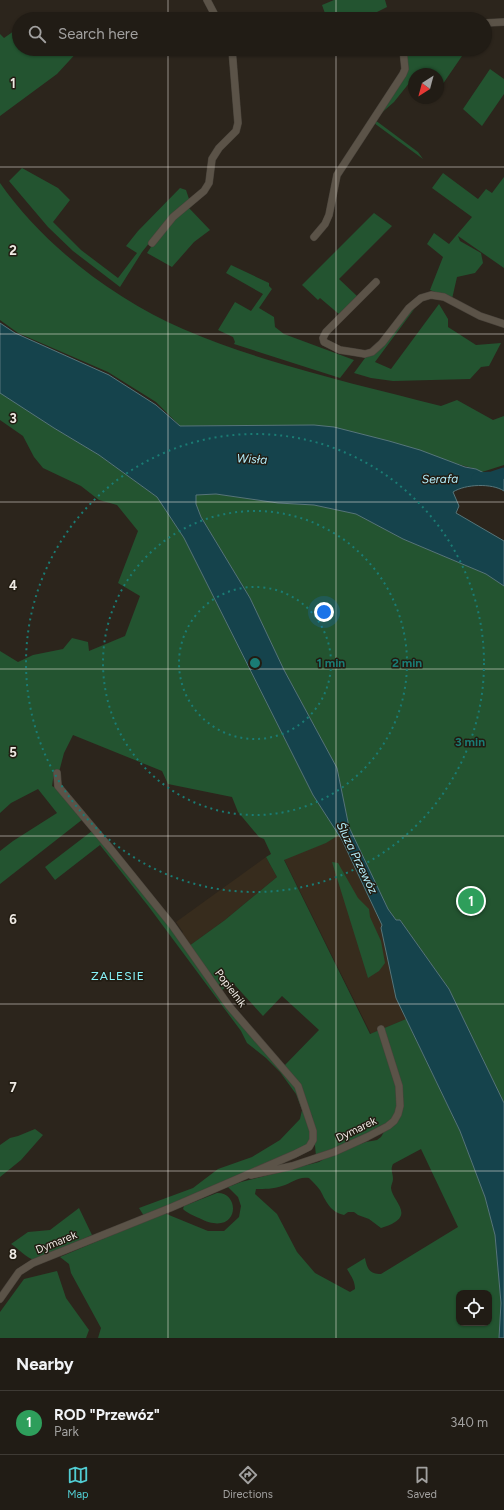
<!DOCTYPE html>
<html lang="en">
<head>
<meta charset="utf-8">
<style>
	:root { --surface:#211c15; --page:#2d2922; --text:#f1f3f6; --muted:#a2a1a0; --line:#3e3a34; --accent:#51ccd2 }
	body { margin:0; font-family:Figtree,sans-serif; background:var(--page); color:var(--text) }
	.controls { position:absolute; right:12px; bottom:12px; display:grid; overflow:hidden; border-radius:8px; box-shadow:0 1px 3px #0004 }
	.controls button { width:36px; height:36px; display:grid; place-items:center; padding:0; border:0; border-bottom:1px solid var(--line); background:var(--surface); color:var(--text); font:20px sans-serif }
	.compass { position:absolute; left:408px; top:68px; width:36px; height:36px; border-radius:50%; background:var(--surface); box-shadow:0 1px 3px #0004; rotate:216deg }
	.you { position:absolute; left:324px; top:612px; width:14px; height:14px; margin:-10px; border:3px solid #fff; border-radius:50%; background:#1a73e8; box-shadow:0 0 0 6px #1a73e833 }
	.badge { display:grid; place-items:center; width:26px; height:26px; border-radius:50%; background:var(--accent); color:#fff; font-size:13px; font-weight:700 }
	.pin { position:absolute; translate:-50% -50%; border:2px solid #fff; box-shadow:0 1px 4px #0006 }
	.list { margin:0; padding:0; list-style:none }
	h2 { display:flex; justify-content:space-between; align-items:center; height:52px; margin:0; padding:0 16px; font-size:17px }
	h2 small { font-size:13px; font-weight:400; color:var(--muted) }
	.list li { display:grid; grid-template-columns:26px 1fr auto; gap:12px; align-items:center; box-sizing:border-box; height:64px; padding:0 16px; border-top:1px solid var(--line) }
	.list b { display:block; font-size:15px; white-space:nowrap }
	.list p { margin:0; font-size:13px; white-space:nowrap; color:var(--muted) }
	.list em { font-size:13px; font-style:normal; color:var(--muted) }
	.icon { flex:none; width:22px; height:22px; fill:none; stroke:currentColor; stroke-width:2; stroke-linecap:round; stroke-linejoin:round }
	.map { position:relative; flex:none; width:504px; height:1338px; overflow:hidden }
	.search { position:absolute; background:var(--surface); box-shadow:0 1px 3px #0004; left:12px; right:12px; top:12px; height:44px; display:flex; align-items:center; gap:10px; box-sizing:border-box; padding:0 14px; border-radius:22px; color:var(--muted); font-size:15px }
	.sheet { height:116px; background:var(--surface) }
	nav { display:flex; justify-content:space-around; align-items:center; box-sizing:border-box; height:56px; border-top:1px solid var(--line); background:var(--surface); font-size:11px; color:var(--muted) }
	nav a { display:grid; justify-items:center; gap:2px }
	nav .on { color:var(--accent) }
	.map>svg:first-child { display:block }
	.built { fill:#372c1d }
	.green { fill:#235430; fill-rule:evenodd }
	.water { fill:#15434c; stroke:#56757a }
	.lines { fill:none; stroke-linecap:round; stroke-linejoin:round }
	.river { stroke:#15434c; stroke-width:11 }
	.minor-casing { stroke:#49433b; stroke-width:8 }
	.minor { stroke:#5b5348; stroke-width:7 }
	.grid { fill:none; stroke:#efeae4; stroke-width:1; stroke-opacity:0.55 }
	.ring { fill:none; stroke:#1a7c74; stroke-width:2; stroke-dasharray:2 4 }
	.labels { text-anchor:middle; stroke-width:3; stroke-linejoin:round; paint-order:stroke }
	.street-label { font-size:11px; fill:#efeae4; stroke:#221c12 }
	.water-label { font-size:12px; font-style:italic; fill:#b3effd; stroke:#221c12 }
	.neighbourhood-label { font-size:12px; letter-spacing:1px; fill:#88f3f9; stroke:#221c12 }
	.grid-label { font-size:13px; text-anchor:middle; font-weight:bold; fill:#efeae4; stroke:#221c12; stroke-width:3; stroke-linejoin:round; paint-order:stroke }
	.centre { fill:#1a7c74; stroke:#221c12; stroke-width:2 }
	.ring-label { font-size:12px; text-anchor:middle; font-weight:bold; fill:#1a7c74; stroke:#221c12; stroke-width:3; stroke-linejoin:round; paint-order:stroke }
</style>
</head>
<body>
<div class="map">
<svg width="504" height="1338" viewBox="0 0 504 1338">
	<rect width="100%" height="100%" fill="#2c251c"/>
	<!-- built -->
	<path class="built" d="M339,835l43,90 -1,3 12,57 13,34 -35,15 -87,-175 41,-16z
		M266,857l11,20 -52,43 -36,26 -8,-12 2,-2 -7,-10z"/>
	<!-- green -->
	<path class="green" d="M334,0h51l2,7 -20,10 -2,2h-38l-5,-14z
		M14,31l5,4v14h13l3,2 2,-2h43l-23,25 -57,42v-82l4,4z
		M420,49h33l9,7 -24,35v-17h-24v3l-20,25 -16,14 19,-28 11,-36z
		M490,69l14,10v15l-22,32 -19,-17z
		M375,120l43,32 5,7 -49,-36z
		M22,168l36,20 12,12 -17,22 28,28 37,28 19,-25 -11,-7 12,-15 42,-43 6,2 3,9 -27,28 -20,25 -22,35 -47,-36 -25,-24 -39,-46z
		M443,173l35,26 8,-10 6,4 12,-16v91l-46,-32 2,5 21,12 2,10 -8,10 -18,4 -5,22 -22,-9 13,-33 -16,-13 7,-11 15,11 23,-27 -40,-29z
		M0,183c43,62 114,116 183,146 27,12 54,21 82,30 58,18 117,32 176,47l16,-6 36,20 11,-4v49l-22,7 -6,-3 -162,-44 -134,1 -24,-24 -48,-30 -90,-39 -18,-13z
		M188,207l22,23 -16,12 -22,25 -25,-14 12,-18z
		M374,213l18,13 -53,53 18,17 -17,19 -20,-17 -2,2 -16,-15z
		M231,265l38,18v3l3,3 -13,19 15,9 1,10 9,7 70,26 -14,18 -106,-34 1,-2 -2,-5 -15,-7 17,-28 16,9 12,-17 -37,-21z
		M439,304l9,15v8l28,18 25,-2 -12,23 -8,1 -11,12 -77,2 -22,-3 -17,-5 11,-15 12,-7 28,-34 10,-9 -40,54 16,7z
		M0,392l54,36 45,27 58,42 27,41 129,257 26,40 -13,8 -42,17 86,174 36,-15 54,112 25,66 10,38 6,68 -2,35h-401l3,-10 -30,-55 -2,-9 -9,-7 104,-44 44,18h16l15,-14 2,-11 -3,-9 -10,-10 13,-5 78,-20 10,-6 37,-14 11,-2 4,-3 3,-5 -68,24 -4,-41 -5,-2 4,24 -3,8 -12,6 -152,65 -5,-8 54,-20 25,-19 34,-12 28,-17 20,-21 2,-9 -6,-16 -16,-22 -14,-14 -19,-15 -6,-12 -92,-124 -49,-62 -45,35 -10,-13 47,-36 86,106 45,64 61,65 35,-36 -37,-34 -19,20 -31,-34 -11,9 -32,-45 36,-26 52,-43 -11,-20 5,-3 -7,-15 -5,-2 -21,-25 -6,-15 -64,-13 -6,-13 -89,-36 -9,18 -5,19h-5l-2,14 7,4 24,29 -83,65v-33l13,-10 44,-28 -19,-24 -27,14 -11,10v-162l18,11 15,-7 30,-6 9,-11 16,4 1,9 36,-15 15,-40 -22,-13 20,-52 -21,-26 -18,-5 -18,-14 -38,-18 -9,-11 -11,-21 -23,-16zM421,1149l37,78 -77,47c-12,0 -14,-6 -16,-16l-18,11c4,7 8,12 8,20l-5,3 -35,-19 -18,-21 -20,-38 -22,-20 1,-5c9,0 17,0 26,-3 10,-3 16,-10 27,-8 4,4 8,8 11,12 6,11 10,22 24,25l4,-3h6l4,3 11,4 12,9c5,-2 10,-3 14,-6 16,-10 -3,-22 -4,-34 0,-3 2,-6 2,-9 0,-6 -3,-9 0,-15zM459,1293h30v30h-30z
		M216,494l62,9 36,2 42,9 47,25 83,35 18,12v517l-55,-114 -49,-69h-4l-8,-11 -39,-82 -12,-59 -53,-98 -34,-72 -49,-81 -5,-13v-9z
		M332,862l6,1 20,35 11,11 1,8 11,24 4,22 -6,8 -11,7z
		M35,1129l8,6 -22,25 -21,17v-32l10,-7 8,-2z
		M217,1193c25,-1 22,46 -18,25 -5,-2 -12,-5 -16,-9l1,-3z
		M79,1208l13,27 -57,25c-8,-1 -16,-11 -24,-16l17,-12 22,-2z
		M57,1271l9,27 23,32 -3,8h-86v-26l24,-33z"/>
	<!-- water -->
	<path class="water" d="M0,323l15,10 94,42 47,30 24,21 134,-1 20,2 55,14 31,9 45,17 11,2 16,8h12v14c-12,-8 -39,-7 -51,1l6,14 -3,7 48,28v45l-18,-12 -83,-35 -47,-25 -42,-9 -36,-2 -62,-9 -20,1v9l5,13 49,81 34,72 53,98 12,59 39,82 8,11h4l49,69 55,114v235h-5l2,-35 -6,-68 -10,-38 -25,-66 -64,-133 -15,-70 1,-3 -40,-85 -29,-45 -129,-257 -27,-41 -58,-42 -45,-27 -54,-35z"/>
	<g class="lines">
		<!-- river -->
		<path class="river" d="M477,478l15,-1 12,-4"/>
		<!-- minor casing -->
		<g class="minor-casing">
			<path id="minor" d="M207,0l10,19
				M485,23l19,-1
				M247,49l23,3 93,-3
				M314,237l11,-13 4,-9 8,-40 66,-101 2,-5 -2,-20
				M152,243l21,-26 31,-26 5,-8 3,-24 7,-11 17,-17 2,-8 -6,-74
				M376,282l-50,50 -3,6 1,4 16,8 13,2 12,2 7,-2 10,-9 27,-35 12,-10 10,-3 13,2 36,19 24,8
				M251,1175l41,-9 42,-14 33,-15 21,-11 6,-5 4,-7 2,-8 -1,-20 -18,-57
				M0,1299l19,-27 14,-9 137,-55 125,-54 14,-7 4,-7v-9l-15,-45 -69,-80 -57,-81 -62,-77 -52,-62 -1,-13"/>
		</g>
		<!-- minor -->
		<use href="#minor" class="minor"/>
	</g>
	<!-- grid -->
	<path class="grid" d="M168,0v19M336,0v19M168,49v1289M336,49v1289M0,167h504M0,334h504M0,502h504M0,669h504M0,836h504M0,1004h504M0,1171h504"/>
	<!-- distance rings -->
	<g class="ring">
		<circle cx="255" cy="663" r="76"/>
		<circle cx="255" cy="663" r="152"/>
		<circle cx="255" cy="663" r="229"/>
	</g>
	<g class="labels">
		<!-- street labels -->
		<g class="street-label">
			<text transform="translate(231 988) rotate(53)" y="4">Popielnik</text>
			<text transform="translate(356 1129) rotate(-26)" y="4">Dymarek</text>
			<text transform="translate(56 1242) rotate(-22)" y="4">Dymarek</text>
		</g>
		<!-- water labels -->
		<g class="water-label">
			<text transform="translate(252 459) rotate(3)" y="4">Wisła</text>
			<text transform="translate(440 479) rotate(-1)" y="4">Serafa</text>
			<text transform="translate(357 858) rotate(64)" y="4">Śluza Przewóz</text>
		</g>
		<!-- neighbourhood labels -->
		<g class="neighbourhood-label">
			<text x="118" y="980">ZALESIE</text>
		</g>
	</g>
	<g class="grid-label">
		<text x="13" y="88">1</text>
		<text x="13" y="255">2</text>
		<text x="13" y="423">3</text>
		<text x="13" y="590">4</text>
		<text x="13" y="757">5</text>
		<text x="13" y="924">6</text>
		<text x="13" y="1092">7</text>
		<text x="13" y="1259">8</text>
	</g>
	<circle cx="255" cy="663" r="6" class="centre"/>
	<g class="ring-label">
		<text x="331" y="667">1 min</text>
		<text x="407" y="667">2 min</text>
		<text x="470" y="746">3 min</text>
	</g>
</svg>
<div class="controls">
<button><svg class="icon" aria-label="locate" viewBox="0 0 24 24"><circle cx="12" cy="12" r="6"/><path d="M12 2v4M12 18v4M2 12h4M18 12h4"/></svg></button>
</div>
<svg class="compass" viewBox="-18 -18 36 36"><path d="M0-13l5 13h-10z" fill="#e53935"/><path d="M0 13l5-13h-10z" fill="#a2a1a0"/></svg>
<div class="you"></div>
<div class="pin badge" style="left:471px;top:901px;background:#2e9e5b">1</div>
<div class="search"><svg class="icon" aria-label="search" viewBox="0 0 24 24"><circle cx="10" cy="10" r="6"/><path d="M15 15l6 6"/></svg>Search here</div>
</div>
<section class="sheet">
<h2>Nearby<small></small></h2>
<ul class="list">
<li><span class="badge" style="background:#2e9e5b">1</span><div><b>ROD &quot;Przewóz&quot;</b><p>Park</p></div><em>340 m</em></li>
</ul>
</section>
<nav>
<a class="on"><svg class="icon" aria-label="map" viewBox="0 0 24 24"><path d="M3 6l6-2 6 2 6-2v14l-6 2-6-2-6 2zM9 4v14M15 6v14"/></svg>Map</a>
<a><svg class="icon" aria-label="directions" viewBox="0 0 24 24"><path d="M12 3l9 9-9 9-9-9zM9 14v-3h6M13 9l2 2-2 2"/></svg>Directions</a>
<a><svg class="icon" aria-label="saved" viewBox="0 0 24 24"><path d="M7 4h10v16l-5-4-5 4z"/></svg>Saved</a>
</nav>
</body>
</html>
